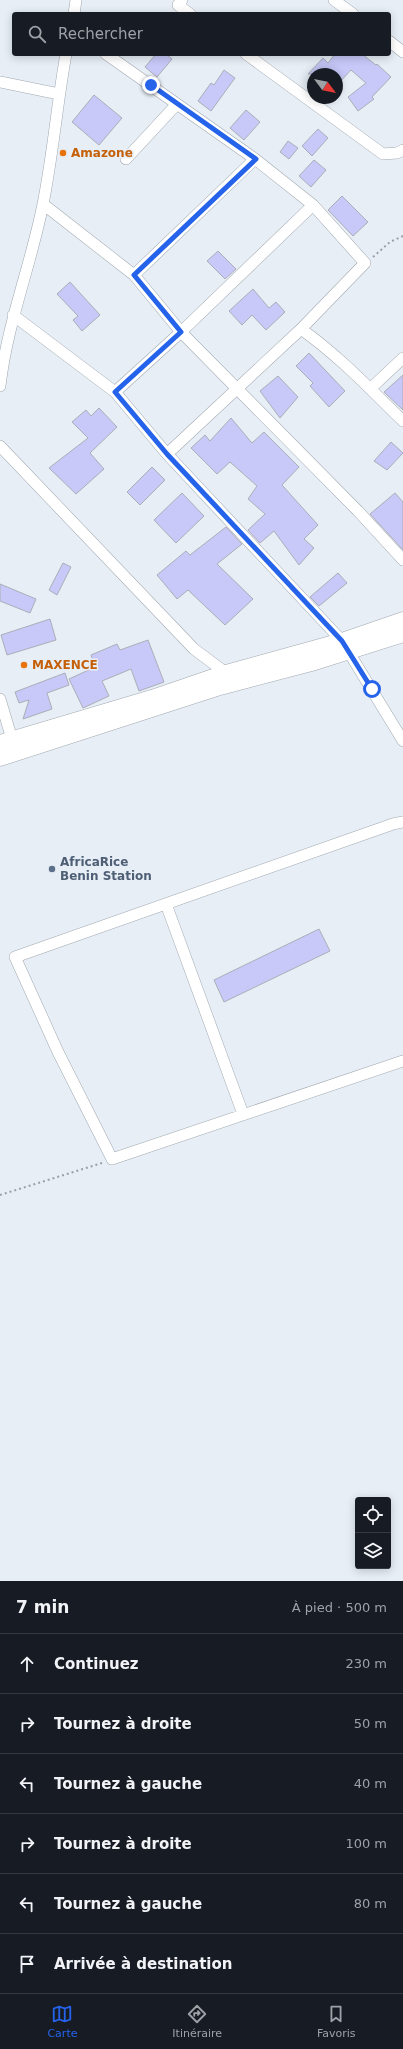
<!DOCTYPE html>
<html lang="fr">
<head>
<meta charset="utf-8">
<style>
	:root { --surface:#171b24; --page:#20242c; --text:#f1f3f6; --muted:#9ea1a6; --line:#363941; --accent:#2563eb }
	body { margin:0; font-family:"DejaVu Sans",sans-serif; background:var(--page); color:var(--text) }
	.controls { position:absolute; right:12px; bottom:12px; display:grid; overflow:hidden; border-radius:4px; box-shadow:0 2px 10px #0003 }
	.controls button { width:36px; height:36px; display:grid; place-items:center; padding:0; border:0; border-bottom:1px solid var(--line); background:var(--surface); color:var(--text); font:20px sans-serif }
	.compass { position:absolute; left:307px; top:68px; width:36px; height:36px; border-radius:50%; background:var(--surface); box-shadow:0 2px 10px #0003; rotate:122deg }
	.stop { position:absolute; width:12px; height:12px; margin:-9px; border:3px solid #2563eb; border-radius:50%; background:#fff }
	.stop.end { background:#2563eb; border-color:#fff; box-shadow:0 1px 4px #0008 }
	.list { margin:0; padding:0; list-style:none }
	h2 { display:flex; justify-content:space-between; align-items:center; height:52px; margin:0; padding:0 16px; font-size:17px }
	h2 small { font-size:13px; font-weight:400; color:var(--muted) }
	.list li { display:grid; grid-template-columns:26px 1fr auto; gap:12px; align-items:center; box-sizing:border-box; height:60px; padding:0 16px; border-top:1px solid var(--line) }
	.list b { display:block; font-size:15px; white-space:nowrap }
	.list em { font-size:13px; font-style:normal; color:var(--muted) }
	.icon { flex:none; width:22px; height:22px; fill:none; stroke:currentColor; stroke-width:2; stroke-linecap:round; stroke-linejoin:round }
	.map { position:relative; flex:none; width:403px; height:1581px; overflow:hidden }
	.search { position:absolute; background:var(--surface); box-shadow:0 2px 10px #0003; left:12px; right:12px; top:12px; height:44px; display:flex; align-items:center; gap:10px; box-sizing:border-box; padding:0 14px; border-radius:4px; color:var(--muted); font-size:15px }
	.sheet { height:412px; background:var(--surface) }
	nav { display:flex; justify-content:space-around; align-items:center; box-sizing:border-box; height:56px; border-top:1px solid var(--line); background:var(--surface); font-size:11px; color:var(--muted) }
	nav a { display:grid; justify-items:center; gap:2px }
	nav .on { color:var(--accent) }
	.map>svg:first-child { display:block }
	.building { fill:#c8c8f9; stroke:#adadb7 }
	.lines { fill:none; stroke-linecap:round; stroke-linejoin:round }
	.street-casing { stroke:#a1a8b0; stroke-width:12 }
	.secondary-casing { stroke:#a1a8b0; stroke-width:17 }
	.path { stroke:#9ba0a6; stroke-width:2; stroke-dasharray:2 3; stroke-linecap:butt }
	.street { stroke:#fff; stroke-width:11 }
	.secondary { stroke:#fff; stroke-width:16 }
	.route { stroke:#2563eb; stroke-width:5 }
	.food-dot { fill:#e8710a; stroke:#e7eef6; stroke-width:1.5 }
	.service-dot { fill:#5c6f8a; stroke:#e7eef6; stroke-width:1.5 }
	.labels { text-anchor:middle; stroke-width:3; stroke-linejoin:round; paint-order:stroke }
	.food-label { font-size:12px; font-weight:bold; fill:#c56008; stroke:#e7eef6; text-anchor:start }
	.service-label { font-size:12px; font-weight:bold; fill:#4e5e75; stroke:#e7eef6; text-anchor:start }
</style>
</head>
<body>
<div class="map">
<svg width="403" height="1581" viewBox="0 0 403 1581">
	<rect width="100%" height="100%" fill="#e7eef6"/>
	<!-- building -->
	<path class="building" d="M156,54h10l6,5 -15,18 -12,-10z
		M335,54h27l14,11 1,-1 14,13 -19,20 2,2 -16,12 -10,-14 18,-14 -15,-13 -14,15v-11h-29l15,-16 5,5z
		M224,70l11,8 -24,33 -13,-10 13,-18 3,2z
		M94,95l28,23 -23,27 -27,-23z
		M246,110l14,12 -16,18 -14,-12z
		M318,129l10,9 -16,18 -10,-10z
		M288,141l10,7 -9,11 -9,-7z
		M314,160l12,10 -15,17 -12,-11z
		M342,196l26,26 -15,14 -25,-26z
		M218,251l18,18 -11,10 -18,-18z
		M70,282l30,33 -18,16 -9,-11 5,-4 -21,-22z
		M253,289l16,19 7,-6 9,10 -19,18 -14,-15 -10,10 -13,-14z
		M309,353l36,38 -16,16 -19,-21 3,-3 -17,-17z
		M403,375v35l-19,-18z
		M278,376l20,21 -18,21 -20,-27z
		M99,408l18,19 -27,26 14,16 -28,25 -27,-26 39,-30 -16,-16 14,-12 5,6z
		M231,418l21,25 12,-11 35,35 -17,18 36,40 -14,14 10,9 -15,17 -25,-34 -14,12 -12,-13 17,-16 -17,-15 9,-13 -27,-24 -13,12 -26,-26 14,-13 5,6z
		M391,442l12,11 -16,17 -13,-9z
		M152,467l13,13 -25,25 -13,-13z
		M182,493l22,23 -28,27 -22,-23z
		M395,493l8,9v48l-33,-36z
		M226,527l16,17 -25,20 36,35 -28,26 -37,-35 -11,9 -20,-24 29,-24 4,4z
		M63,563l8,4 -14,28 -8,-5z
		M338,573l9,10 -28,23 -9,-9z
		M0,584l36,15 -6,14 -30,-12z
		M50,619l6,21 -49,15 -6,-20z
		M148,640l16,42 -25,9 -8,-22 -29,12 7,15 -26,12 -14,-29 26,-12 -4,-12 26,-11 3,6z
		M65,673l4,12 -22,8 5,16 -29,10 6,-19 -10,3 -4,-11z
		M319,929l11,22 -106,51 -10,-22z"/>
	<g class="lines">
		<!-- street casing -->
		<g class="street-casing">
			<path id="street" d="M182,0l-4,5 12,9
				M334,0l19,14
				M74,14l2,-14
				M389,41l14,11
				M106,54l149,105 58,46 52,58 -64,66 -134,125
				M246,54l137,100 14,-1 6,-3
				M0,82l59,12
				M126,159l51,-55
				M43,204l91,71 47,57 177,179 45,49
				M134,275l121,-116
				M13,315l102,77 52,62 175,187 61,100
				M301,329c38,27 69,60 102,92
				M0,386c7,-62 31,-121 43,-182 10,-50 14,-100 23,-150
				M370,389l33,-31
				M115,392l66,-60 132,-127
				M0,446l194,203 32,24 1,5
				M0,699l14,47
				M403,822l-10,2 -378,133 43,95 54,107 291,-98
				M166,904l77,210"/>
		</g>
		<!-- secondary casing -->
		<g class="secondary-casing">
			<path id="secondary" d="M0,743l152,-45 67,-23 123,-34 61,-21
				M0,758l220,-71 95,-25 88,-28"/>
		</g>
		<!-- path -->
		<path class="path" d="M373,257l17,-15 13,-6
			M0,1195l102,-32"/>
		<!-- street -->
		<use href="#street" class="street"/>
		<!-- secondary -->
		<use href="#secondary" class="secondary"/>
	</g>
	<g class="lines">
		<!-- route -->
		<path class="route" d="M151,85l105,74 -122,116 47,57 -66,60 52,62 175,187 30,48"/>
	</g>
	<!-- markers -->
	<g class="food-dot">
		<circle cx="63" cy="153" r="4"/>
		<circle cx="24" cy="665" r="4"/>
	</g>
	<circle class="service-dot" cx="52" cy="869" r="4"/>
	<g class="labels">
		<!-- food labels -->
		<g class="food-label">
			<text x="71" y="157">Amazone</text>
			<text x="32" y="669">MAXENCE</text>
		</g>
		<!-- service labels -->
		<g class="service-label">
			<text x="60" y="866">AfricaRice<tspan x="60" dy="14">Benin Station</tspan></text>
		</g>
	</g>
</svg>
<div class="controls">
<button><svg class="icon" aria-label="locate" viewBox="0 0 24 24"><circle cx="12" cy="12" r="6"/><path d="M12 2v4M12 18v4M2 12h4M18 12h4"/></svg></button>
<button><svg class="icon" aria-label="layers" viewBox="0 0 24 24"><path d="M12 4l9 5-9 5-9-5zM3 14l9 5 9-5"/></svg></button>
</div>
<svg class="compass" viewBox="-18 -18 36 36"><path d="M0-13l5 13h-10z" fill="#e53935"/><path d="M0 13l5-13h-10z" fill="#9ea1a6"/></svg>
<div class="stop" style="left:372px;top:689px"></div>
<div class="stop end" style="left:151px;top:85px"></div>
<div class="search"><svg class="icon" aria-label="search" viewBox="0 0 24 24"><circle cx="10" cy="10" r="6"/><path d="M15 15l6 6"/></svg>Rechercher</div>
</div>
<section class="sheet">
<h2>7 min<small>À pied · 500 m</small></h2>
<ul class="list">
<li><svg class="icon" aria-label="ahead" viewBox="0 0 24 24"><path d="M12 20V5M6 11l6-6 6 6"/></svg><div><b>Continuez</b></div><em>230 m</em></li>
<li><svg class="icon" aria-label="right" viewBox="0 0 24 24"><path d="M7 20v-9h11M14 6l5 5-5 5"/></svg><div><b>Tournez à droite</b></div><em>50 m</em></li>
<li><svg class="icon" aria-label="left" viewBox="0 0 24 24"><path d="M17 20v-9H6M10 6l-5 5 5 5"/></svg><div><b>Tournez à gauche</b></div><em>40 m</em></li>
<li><svg class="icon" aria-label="right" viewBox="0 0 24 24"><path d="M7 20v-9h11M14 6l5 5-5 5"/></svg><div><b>Tournez à droite</b></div><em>100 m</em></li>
<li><svg class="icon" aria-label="left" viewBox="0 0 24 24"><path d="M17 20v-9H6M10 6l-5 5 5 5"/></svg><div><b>Tournez à gauche</b></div><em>80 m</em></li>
<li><svg class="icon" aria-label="arrive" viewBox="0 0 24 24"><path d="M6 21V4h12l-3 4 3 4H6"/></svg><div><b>Arrivée à destination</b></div></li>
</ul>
</section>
<nav>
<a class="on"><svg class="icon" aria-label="map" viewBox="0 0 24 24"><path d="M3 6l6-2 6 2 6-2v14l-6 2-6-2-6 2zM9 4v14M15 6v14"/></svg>Carte</a>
<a><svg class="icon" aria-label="directions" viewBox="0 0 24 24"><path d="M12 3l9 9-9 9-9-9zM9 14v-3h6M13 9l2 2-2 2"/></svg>Itinéraire</a>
<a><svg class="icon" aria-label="saved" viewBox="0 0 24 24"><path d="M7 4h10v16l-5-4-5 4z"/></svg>Favoris</a>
</nav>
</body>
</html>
